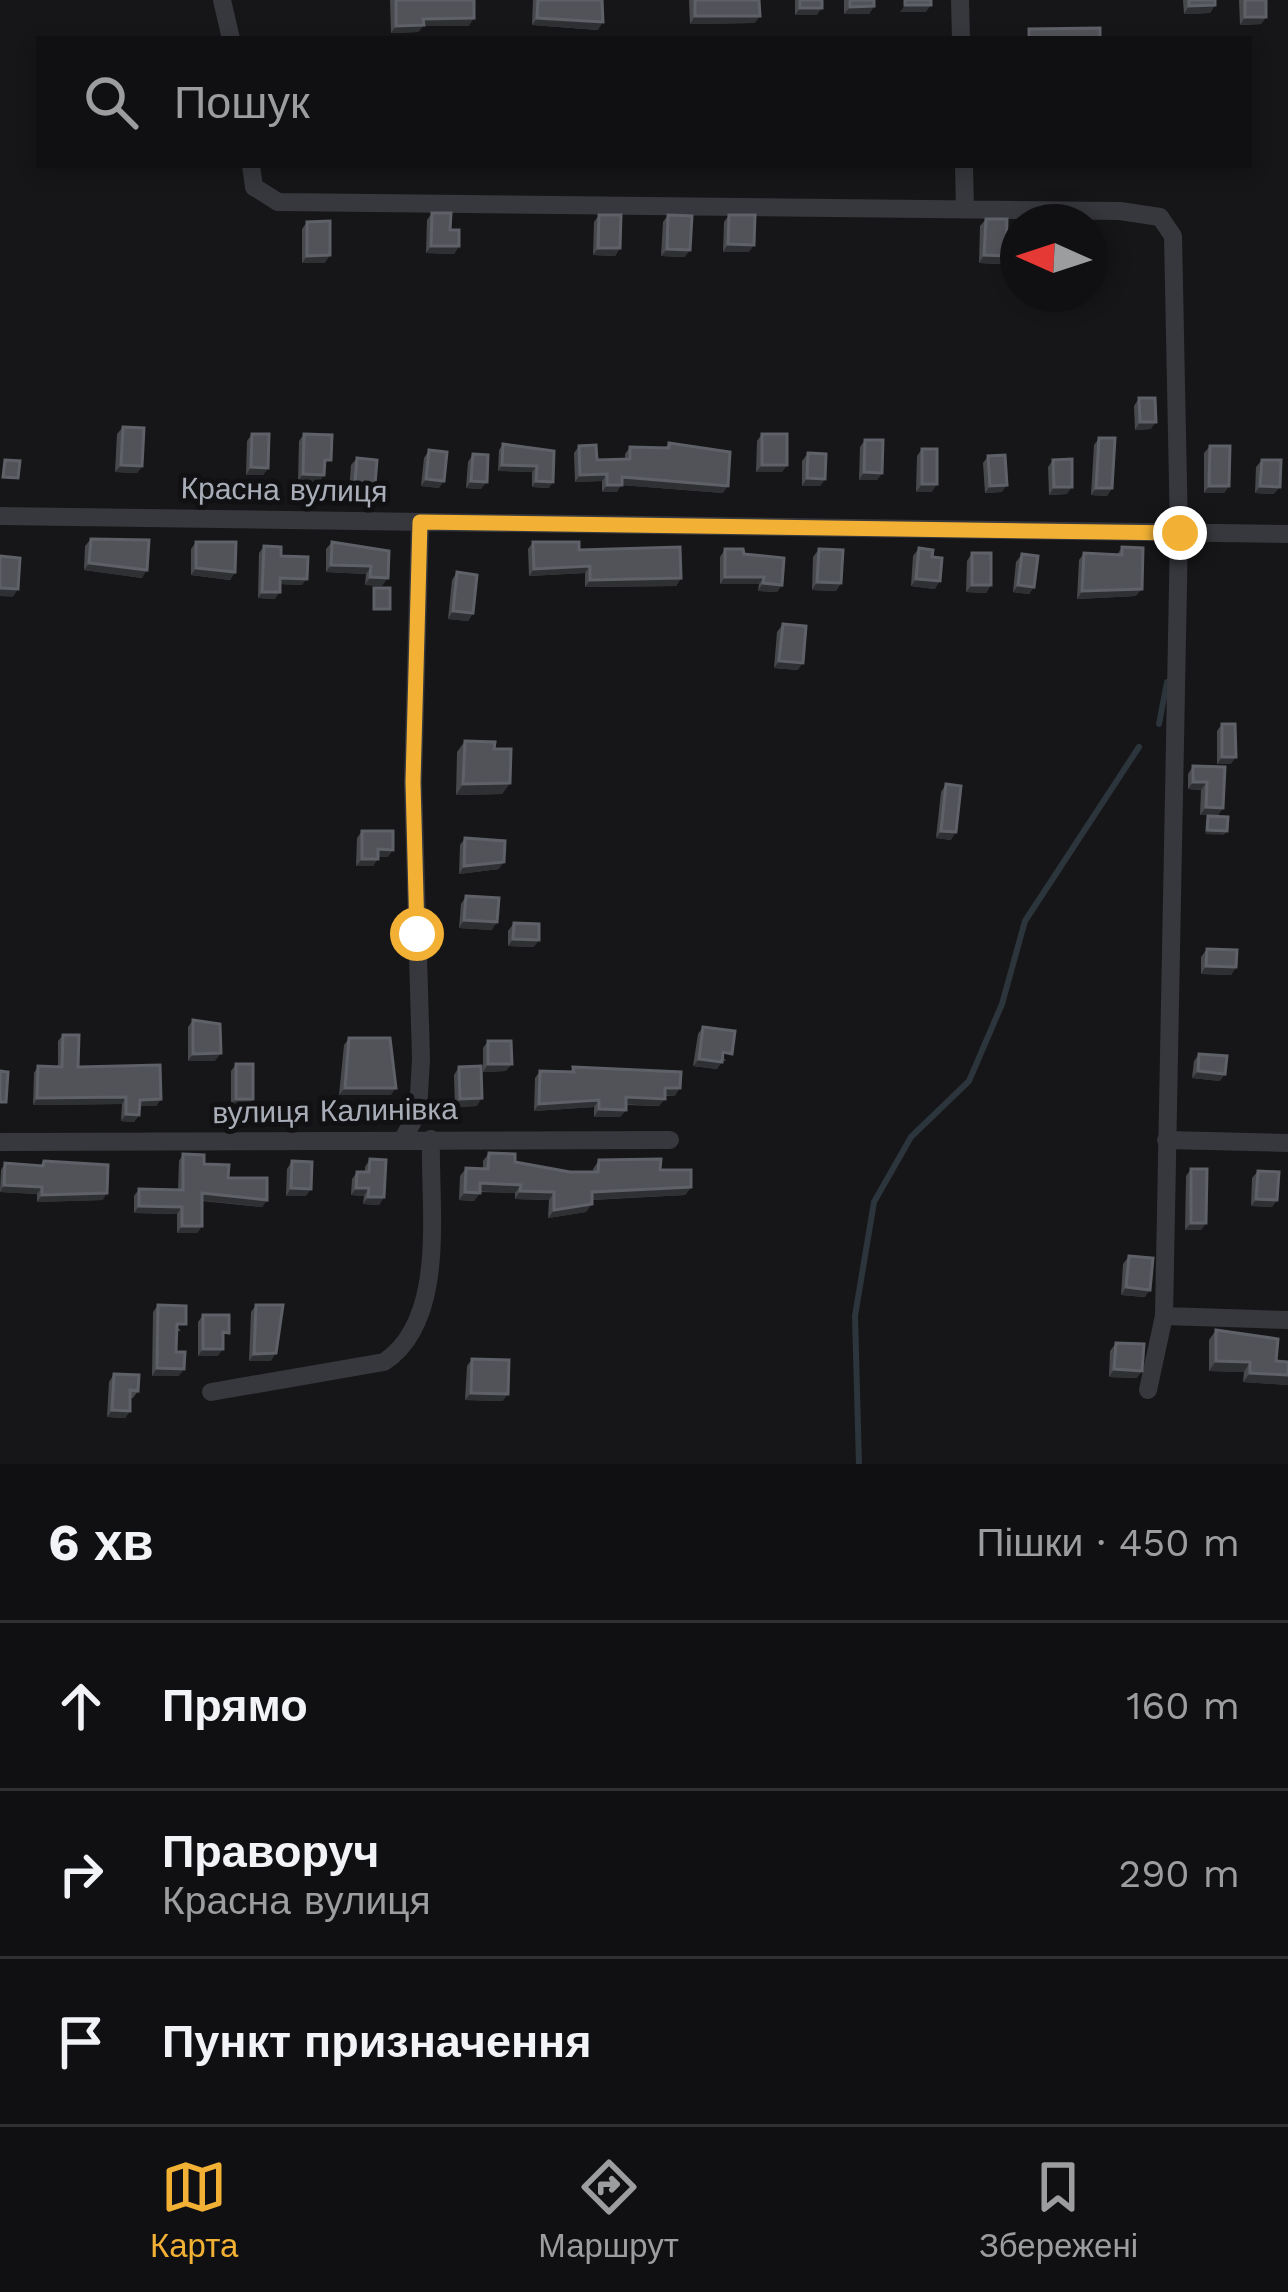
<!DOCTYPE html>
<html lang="uk">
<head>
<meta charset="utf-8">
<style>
	:root { --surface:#101012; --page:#19191b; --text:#f1f3f6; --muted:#9c9d9f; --line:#303032; --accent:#f2b134 }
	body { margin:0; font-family:"Work Sans",sans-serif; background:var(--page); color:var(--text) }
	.compass { position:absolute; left:1000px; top:204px; width:108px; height:108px; border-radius:50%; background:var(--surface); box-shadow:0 6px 18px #0003; rotate:273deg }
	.stop { position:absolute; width:36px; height:36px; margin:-27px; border:9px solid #f2b134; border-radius:50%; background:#fff }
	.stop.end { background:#f2b134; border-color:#fff; box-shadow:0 3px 12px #0008 }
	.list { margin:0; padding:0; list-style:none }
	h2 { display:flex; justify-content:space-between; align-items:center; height:156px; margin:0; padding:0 48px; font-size:51px }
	h2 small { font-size:39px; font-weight:400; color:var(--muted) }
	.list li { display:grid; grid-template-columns:78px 1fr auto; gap:36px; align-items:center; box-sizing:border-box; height:168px; padding:0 48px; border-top:3px solid var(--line) }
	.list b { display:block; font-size:45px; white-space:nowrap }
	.list p { margin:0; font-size:39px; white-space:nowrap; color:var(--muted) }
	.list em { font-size:39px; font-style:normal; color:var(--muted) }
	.icon { flex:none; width:66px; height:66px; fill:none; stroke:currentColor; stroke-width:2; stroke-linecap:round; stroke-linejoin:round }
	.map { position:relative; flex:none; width:1288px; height:1464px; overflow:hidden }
	.search { position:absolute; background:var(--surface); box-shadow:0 6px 18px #0003; left:36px; right:36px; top:36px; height:132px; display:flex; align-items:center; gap:30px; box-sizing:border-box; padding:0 42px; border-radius:0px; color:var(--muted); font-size:45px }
	.sheet { height:660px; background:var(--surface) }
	nav { display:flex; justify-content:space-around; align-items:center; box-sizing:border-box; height:168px; border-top:3px solid var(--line); background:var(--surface); font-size:33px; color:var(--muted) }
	nav a { display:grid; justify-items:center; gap:6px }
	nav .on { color:var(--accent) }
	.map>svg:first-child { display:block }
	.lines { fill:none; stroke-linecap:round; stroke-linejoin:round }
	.stream { stroke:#2c353c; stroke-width:6 }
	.minor { stroke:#37383d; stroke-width:18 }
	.wall { fill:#47494d }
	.shaded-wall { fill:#2f3033 }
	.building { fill:#525359; stroke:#5f6168; stroke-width:3 }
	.route { stroke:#f2b134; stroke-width:15 }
	.labels { text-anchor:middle; stroke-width:10; stroke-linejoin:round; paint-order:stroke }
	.street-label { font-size:30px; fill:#a8adb8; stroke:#111113 }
</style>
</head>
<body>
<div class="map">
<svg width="1288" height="1464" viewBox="0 0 1288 1464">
	<rect width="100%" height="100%" fill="#161618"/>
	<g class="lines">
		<!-- stream -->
		<path class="stream" d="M1159,724l8,-42
			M859,1464l-4,-148 19,-114 37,-65 58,-56 33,-77 23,-83 114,-174"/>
		<!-- minor -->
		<path class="minor" d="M222,0l9,39
			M960,0l1,39
			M251,165l3,22 24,15 842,9 40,6 13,19 6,297 -15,783 -16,74
			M964,165l1,44
			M0,516l1288,18
			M404,1137l14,-25 3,-53 -8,-277 7,-260
			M1166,1140l122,3
			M0,1142l670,-2
			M1164,1316l124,4
			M211,1392l173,-30c64,-42 45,-156 47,-223"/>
	</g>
	<!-- wall -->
	<path class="wall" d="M390,0h84l-5,26h-46l-5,6 -27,1z
		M533,0h69l-4,30 -66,-5z
		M689,0h70l-4,23 -65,1z
		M795,0h27l-5,15h-22z
		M844,0h30v6l-5,8h-25z
		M1183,0h32v5l-5,8 -26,1z
		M1239,0h27v17l-5,7 -21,1z
		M432,213l18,17 9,16 -5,8 -28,-1 1,-33z
		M599,215l21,33 -5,8 -22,-1 1,-33z
		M668,215l17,42 -24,-1 2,-34z
		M729,215l20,37h-26l1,-30z
		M986,219l15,45 -22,-1 1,-37z
		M307,222l18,41h-23v-34z
		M1139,398l12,31 -16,1 -1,-24z
		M123,427l19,39 -5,7 -22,-1 2,-38z
		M252,434l16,34 -5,7h-17l1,-34z
		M304,434l22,33h-2l-5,15 -21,-1 1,-40z
		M762,434l25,31 -5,7h-26l1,-31z
		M1099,438l13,50 -5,8 -16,-1 3,-50z
		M865,440l17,33 -5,7h-18l1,-33z
		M669,443l54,50 -102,-8 -4,7h-15v-11l-27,1 -1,-29 5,-7 18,14 28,-1v-5l5,-7 35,1z
		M503,444l51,7 -5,37 -17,-1v-15l-34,-1 1,-21z
		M1210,446l19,40 -5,7h-20v-40z
		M922,449l10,43h-16l1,-36z
		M429,450l10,38 -18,-2 3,-28z
		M808,453l17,26 -5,7h-18v-25z
		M473,454l8,35 -15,-1 2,-26z
		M988,456l14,36 -17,1 -2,-30z
		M357,458l13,33 -21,-1 2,-25z
		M1053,460l14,34 -18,1 -1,-28z
		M1262,460l12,34 -19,-1 1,-26z
		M91,539l51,39 -58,-8 1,-24z
		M196,542l39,30 -5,8 -39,-5v-26z
		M332,542l57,9 -7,35 -17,-1 1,-11 -40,-2v-23z
		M533,542l46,8 102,28 -5,8 -91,1v-14l-56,3 -1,-27z
		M264,546l17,10 21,29 -22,-1 -5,15 -17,-1 1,-45z
		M1122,547l14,49 -59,3 2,-39 5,-7 33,2z
		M919,548l16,41 -24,-3 2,-30z
		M725,549l19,5 38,31 -5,7 -19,-1 1,-7h-39v-27z
		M819,549l22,34 -5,8 -24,-1 1,-33z
		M972,553l19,32 -5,8 -20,-1 1,-31z
		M1022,554l12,33 -5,7 -16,-2 3,-30z
		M457,572l16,41 -5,8 -20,-2 4,-39z
		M783,624l15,46 -24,-2 3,-36z
		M1222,724l9,40h-14v-33z
		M465,741l29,8 16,34 -8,11 -46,1 1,-43z
		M1193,766l30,42 -5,7h-18l1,-25 -13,-1v-15z
		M946,784l5,56 -15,-2 5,-46z
		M362,831l26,26h-10l-5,9h-17l1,-28z
		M465,838l34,31 -40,5 1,-29z
		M466,896l26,34 -33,-2 2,-24z
		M514,923l20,24 -26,-1v-15z
		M1207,949l29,18 -5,8 -30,-1v-17z
		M193,1020l22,41h-27v-34z
		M703,1027l23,34 -4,-1 -5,9 -24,-3 5,-32z
		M63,1035l15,32 83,32 -5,7h-16l-1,9 -5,7 -13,-1 1,-17 -89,1 1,-32 4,-7 20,1v-26z
		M349,1038l42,57h-52l5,-50z
		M488,1041l18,30 -23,1v-24z
		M1199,1054l21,27 -28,-3 2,-17z
		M236,1064l17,35 -5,7h-17v-35z
		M459,1067l18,39 -22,1 -1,-32z
		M573,1067l102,29h-10l-6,10 -33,-1v5l-6,7h-26v-10l-60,4 1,-33 5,-7 30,1z
		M489,1153l26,9 55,10h23v-3l6,-9 61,10 31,17 -6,8 -93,5 -6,12 -38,6 1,-18 -34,-1v-6l-35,-1 -6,9 -15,-1 1,-24 6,-8h17v-7z
		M183,1154l21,10 63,36 -5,7 -60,-6v25l-5,7h-20v-19l-43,-1v-17l5,-7 39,1 1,-29z
		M370,1159l14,38 -5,8 -16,-1 1,-8 -13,-1 1,-16 5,-7h8v-5z
		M44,1161l59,39 -66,2v-8l-37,-2 1,-22 4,-7 35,3z
		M292,1161l14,35h-20l1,-27z
		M1191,1169l15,54 -5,7h-16l1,-54z
		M1258,1171l19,29 -5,7 -21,-1 1,-28z
		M1129,1256l16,41 -24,-2 2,-31z
		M158,1305l23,26h-4l-1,21 3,24h-27l1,-64z
		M256,1305l15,56h-22l2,-49z
		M203,1315l15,41h-20v-34z
		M1216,1330l60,31 12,1v23l-45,-3 1,-10 -35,-1v-31z
		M1116,1343l21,35 -28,-1 1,-26z
		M472,1359l31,42 -38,-1 2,-34z
		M114,1374l24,17 -5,7h-3v13l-5,7 -18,-1 2,-35z"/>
	<!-- shaded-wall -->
	<path class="shaded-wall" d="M905,5h26l-5,7h-26z
		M1215,5l-5,8 -26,1 5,-8z
		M874,6l-5,8h-25l6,-7z
		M800,8h22l-5,7h-22z
		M695,16h65l-5,7 -65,1z
		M1245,17h21l-5,7 -21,1z
		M474,18l-5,8h-46l-5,6 -27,1 5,-7 27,-7z
		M537,18l66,4 -5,8 -66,-5z
		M728,244l26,1 -5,7h-26z
		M431,246h28l-5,8 -28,-1z
		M598,248h22l-5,8 -22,-1z
		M667,249l23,1 -5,7 -24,-1z
		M330,255l-5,8h-23l5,-7z
		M984,255l22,1 -5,8 -22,-1z
		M1140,422h16l-5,7 -16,1z
		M121,465l21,1 -5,7 -22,-1z
		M502,465l35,1 -5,6 -34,-1z
		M762,465h25l-5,7h-26z
		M251,467l17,1 -5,7h-17z
		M864,472l18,1 -5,7h-18z
		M303,474l21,1 -5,7 -21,-1z
		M607,474l-5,7 -27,1 5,-7z
		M622,477l106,9 -5,7 -102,-8 -4,7h-15l5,-7z
		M807,478l18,1 -5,7h-18z
		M426,479l18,2 -5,7 -18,-2z
		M471,481l16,1 -6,7 -15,-1z
		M536,481l17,1 -4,6 -17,-1z
		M355,482l20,2 -5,7 -21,-1z
		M922,484h15l-5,8h-16z
		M1007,485l-5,7 -17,1 5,-7z
		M1209,486h20l-5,7h-20z
		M1260,486l20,1 -6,7 -19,-1z
		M1054,487h18l-5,7 -18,1z
		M1096,488h16l-5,8 -16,-1z
		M89,563l58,7 -5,8 -58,-8z
		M331,565l40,1 -5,8 -40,-2z
		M590,566l-5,7 -56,3 5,-7z
		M196,568l39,4 -5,8 -39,-5z
		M370,577l18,1 -6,8 -17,-1z
		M725,577h39l-5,7h-39z
		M280,578l27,1 -5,6 -26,-1z
		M681,578l-5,8 -91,1 5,-7z
		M916,579l24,2 -5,8 -24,-3z
		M817,582l24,1 -5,8 -24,-1z
		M763,583l19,2 -5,7 -19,-1z
		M972,585h19l-5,8 -20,-1z
		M1018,585l16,2 -5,7 -16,-2z
		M0,588l18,1 -5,8 -13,-1z
		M1142,589l-6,7 -59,3 5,-8z
		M262,592h18l-5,7 -17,-1z
		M453,611l20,2 -5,8 -20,-2z
		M779,661l24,2 -5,7 -24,-2z
		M1222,757h14l-5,7h-14z
		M1193,782h14l-6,8 -13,-1z
		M510,783l-8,11 -46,1 7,-11z
		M1206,807l17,1 -5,7h-18z
		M1207,830l20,1 -3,4 -19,-1z
		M941,831l15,1 -5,8 -15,-2z
		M378,849l15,1 -5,7h-15z
		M362,859h16l-5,7h-17z
		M504,862l-5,7 -40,5 5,-8z
		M464,920l33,2 -5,8 -33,-2z
		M513,939l26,1 -5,7 -26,-1z
		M1206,966l30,1 -5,8 -30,-1z
		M221,1053l-6,8h-27l5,-7z
		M699,1059l23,3 -5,7 -24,-3z
		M488,1064h24l-6,7 -23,1z
		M1198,1071l27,3 -5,7 -28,-3z
		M345,1088h51l-5,7h-52z
		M665,1088h15l-5,8 -15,-1z
		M126,1097l-4,7 -89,1 4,-7z
		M626,1097l39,2 -6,7 -38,-2z
		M482,1098l-5,8 -22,1 5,-8z
		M161,1099l-5,7h-21l5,-6z
		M236,1099h17l-5,7h-17z
		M599,1100l-5,7 -60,4 5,-7z
		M599,1109l27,1 -6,7h-26z
		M126,1114l13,1 -5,7 -13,-1z
		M480,1183l41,2 -6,8 -40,-2z
		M4,1185l38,2 -5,7 -37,-2z
		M691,1187l-6,8 -98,5 5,-8z
		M291,1188l20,1 -5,7h-20z
		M356,1188h13l-5,8 -13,-1z
		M520,1191l34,1 -5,8 -34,-1z
		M465,1192l15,1 -6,8 -15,-1z
		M107,1193l-4,7 -66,2 5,-7z
		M202,1193l65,7 -5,7 -65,-7z
		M368,1197h16l-5,8 -16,-1z
		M1256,1199l21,1 -5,7 -21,-1z
		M592,1204l-6,8 -38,6 6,-8z
		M139,1206l43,1 -5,7 -43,-1z
		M1191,1223h15l-5,7h-16z
		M182,1226h20l-5,7h-20z
		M1126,1287l24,3 -5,7 -24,-2z
		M203,1349h20l-5,7h-20z
		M276,1353l-5,8h-22l5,-7z
		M1216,1361l34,1 -6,10 -35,-1z
		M157,1368l27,1 -5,7h-27z
		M1114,1369l28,2 -5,7 -28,-1z
		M1250,1373l38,2v10l-45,-3z
		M471,1393l37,1 -5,7 -38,-1z
		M112,1410l18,1 -5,7 -18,-1z"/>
	<!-- building -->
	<path class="building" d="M396,0h78v18l-51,1 1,6 -28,1z
		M538,0h64l1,22 -66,-4z
		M695,0h64l1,16h-65z
		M800,0h22v8h-22z
		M850,0h24v6l-24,1z
		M905,0h26v5h-26z
		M1189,0h26v5l-26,1z
		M1245,0h21v17h-21z
		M1100,28v11h-71v-10z
		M432,213h19l-1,17h9v16h-28z
		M599,215h22l-1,33h-22z
		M668,215l24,1 -2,34 -23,-1z
		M729,215h26l-1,30 -26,-1z
		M986,219h21l-1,37 -22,-1z
		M330,221v34l-23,1v-34z
		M1139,398h16l1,24h-16z
		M123,427l21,1 -2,38 -21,-1z
		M252,434h17l-1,34 -17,-1z
		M304,434l28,1 -1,25h-6l-1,15 -21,-1z
		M762,434h25v31h-25z
		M1099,438h16l-3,50h-16z
		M865,440h18l-1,33 -18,-1z
		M669,443l61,9 -2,34 -106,-9v8h-15v-11l-27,1 -1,-29 17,-1 1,15 33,-1v-12l39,1z
		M503,444l51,7 -1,31 -17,-1 1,-15 -35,-1z
		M1210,446h20l-1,40h-20z
		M922,449h15v35h-15z
		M429,450l18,2 -3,29 -18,-2z
		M808,453l18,1 -1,25 -18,-1z
		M473,454l15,1 -1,27 -16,-1z
		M1005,455l2,30 -17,1 -2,-30z
		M357,458l20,2 -2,24 -20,-2z
		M1072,459v28h-18l-1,-27z
		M5,460l15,1 -2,17 -15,-1z
		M1262,460h19l-1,27 -20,-1z
		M91,539l58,1 -2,30 -58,-7z
		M196,542h40l-1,30 -39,-4z
		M332,542l57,9 -1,27 -18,-1 1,-11 -40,-1z
		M533,542h46v8l101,-3 1,31 -91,2v-14l-56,3z
		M264,546l17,1v9l27,1 -1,22 -27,-1v14h-18z
		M1122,547l21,1 -1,41 -60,2 2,-38 38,2z
		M919,548l14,2 -1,7 10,1 -2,23 -24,-2z
		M725,549h18l1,5 40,4 -2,27 -19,-2 1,-6h-39z
		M819,549l24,1 -2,33 -24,-1z
		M972,553h19v32h-19z
		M1022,554l16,2 -4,31 -16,-2z
		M0,556l20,2 -2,31 -18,-1z
		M457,572l20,3 -4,38 -20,-2z
		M374,588h16v21h-16z
		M783,624l23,2 -3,37 -24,-2z
		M1222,724h13l1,33h-14z
		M465,741l30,1 -1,7h17l-1,34 -47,1z
		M1193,766l32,1 -2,41 -17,-1 1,-25h-14z
		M946,784l15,2 -5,46 -15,-1z
		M1208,816l20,1 -1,14 -20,-1z
		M362,831h31v19l-15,-1v10h-16z
		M465,838l40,3 -1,21 -40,4z
		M466,896l33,2 -2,24 -33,-2z
		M514,923l25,1v16l-26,-1z
		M1207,949l30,1 -1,17 -30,-1z
		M193,1020l27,4 1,29 -28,1z
		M703,1027l32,4 -3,23 -9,-2 -1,10 -23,-3z
		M63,1035h16l-1,32 82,-2 1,34 -21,1 -1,15 -13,-1v-17l-89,1 1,-32 24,1z
		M349,1038h41l6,50h-51z
		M488,1041h23l1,23h-24z
		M1199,1054l28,2 -2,18 -27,-3z
		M236,1064h17v35h-17z
		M481,1066l1,32 -22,1 -1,-32z
		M573,1067l108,5 -1,16h-15v11l-39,-2v13l-27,-1v-9l-60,4 1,-33 34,1z
		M0,1071l8,1 -2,30h-6z
		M489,1153l26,1v8l55,10h28l1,-12 62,-1 -1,11h31v17l-99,5v12l-38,6v-18l-34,-1 1,-6 -41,-2v10l-15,-1 1,-24 22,1z
		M183,1154l21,1v9l25,1 -1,13h39v22l-65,-7v33h-20v-19l-43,-1v-17l44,1z
		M370,1159l16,1 -2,37h-16l1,-9h-13l1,-16h12z
		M44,1161l64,4 -1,28 -65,2v-8l-38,-2 1,-22 38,3z
		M292,1161l20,1 -1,27 -20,-1z
		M1191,1169h16l-1,54h-15z
		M1258,1171l21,1 -2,28 -21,-1z
		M1129,1256l24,2 -3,32 -24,-3z
		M158,1305l28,1v18h-9l-1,28h9l-1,17 -27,-1z
		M256,1305h27l-7,48 -22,1z
		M203,1315h26v18l-6,-1v17h-20z
		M1216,1330l62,9 -2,22 12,1v13l-38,-2v-11l-34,-1z
		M1116,1343l28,1 -2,27 -28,-2z
		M472,1359l37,1 -1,34 -37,-1z
		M114,1374l25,1 -1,16 -8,-1v21l-18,-1z"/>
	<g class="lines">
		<!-- route -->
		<path class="route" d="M417,934l-4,-152 7,-260 760,11"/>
	</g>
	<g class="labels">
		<!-- street labels -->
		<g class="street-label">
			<text transform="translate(284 490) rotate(1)" y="10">Красна вулиця</text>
			<text transform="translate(335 1111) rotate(-1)" y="10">вулиця Калинівка</text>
		</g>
	</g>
</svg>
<svg class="compass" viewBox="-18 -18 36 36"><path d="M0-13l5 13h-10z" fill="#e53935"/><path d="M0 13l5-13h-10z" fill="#9c9d9f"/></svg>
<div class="stop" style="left:417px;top:934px"></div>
<div class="stop end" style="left:1180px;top:533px"></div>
<div class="search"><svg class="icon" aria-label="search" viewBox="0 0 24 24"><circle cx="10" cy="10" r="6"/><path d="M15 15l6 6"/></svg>Пошук</div>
</div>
<section class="sheet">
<h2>6 хв<small>Пішки · 450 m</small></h2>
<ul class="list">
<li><svg class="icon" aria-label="ahead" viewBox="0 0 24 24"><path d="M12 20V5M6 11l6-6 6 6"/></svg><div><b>Прямо</b></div><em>160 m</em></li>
<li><svg class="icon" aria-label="right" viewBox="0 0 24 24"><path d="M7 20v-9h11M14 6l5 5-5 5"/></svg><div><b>Праворуч</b><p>Красна вулиця</p></div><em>290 m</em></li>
<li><svg class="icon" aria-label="arrive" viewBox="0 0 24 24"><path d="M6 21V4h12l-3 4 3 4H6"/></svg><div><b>Пункт призначення</b></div></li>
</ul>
</section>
<nav>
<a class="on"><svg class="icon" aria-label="map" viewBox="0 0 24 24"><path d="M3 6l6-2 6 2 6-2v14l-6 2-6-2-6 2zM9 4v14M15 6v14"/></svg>Карта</a>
<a><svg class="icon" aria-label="directions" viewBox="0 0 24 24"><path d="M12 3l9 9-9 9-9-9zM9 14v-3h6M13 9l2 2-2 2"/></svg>Маршрут</a>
<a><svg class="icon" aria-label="saved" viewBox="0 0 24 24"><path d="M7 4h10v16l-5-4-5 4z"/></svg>Збережені</a>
</nav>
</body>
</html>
